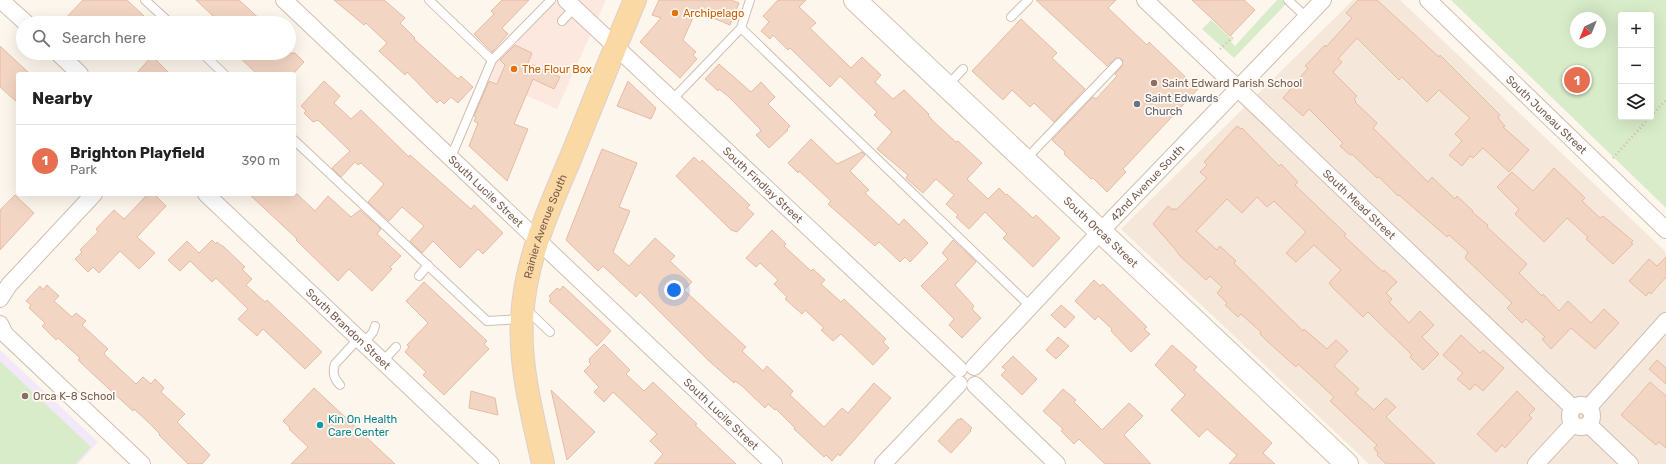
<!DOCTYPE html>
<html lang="en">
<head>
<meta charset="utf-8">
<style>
	:root { --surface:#fff; --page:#f6f6f6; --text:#222; --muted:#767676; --line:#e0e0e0; --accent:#e76f51 }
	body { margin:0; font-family:Rubik,sans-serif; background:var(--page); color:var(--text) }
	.controls { position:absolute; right:12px; top:12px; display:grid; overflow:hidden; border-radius:4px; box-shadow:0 4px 16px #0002 }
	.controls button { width:36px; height:36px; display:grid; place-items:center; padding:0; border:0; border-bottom:1px solid var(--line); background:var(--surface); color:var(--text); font:20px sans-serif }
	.compass { position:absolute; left:1570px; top:12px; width:36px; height:36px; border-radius:50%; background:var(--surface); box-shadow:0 4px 16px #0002; rotate:223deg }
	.you { position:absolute; left:674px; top:290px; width:14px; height:14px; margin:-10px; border:3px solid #fff; border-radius:50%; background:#1a73e8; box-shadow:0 0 0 6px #1a73e833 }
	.badge { display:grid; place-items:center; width:26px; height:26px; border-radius:50%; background:var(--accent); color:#fff; font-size:13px; font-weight:700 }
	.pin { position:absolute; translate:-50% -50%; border:2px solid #fff; box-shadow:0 1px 4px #0006 }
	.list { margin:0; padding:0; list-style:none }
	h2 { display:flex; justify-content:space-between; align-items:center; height:52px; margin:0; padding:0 16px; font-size:17px }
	h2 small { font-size:13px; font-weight:400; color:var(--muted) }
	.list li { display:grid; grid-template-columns:26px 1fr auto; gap:12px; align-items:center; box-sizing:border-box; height:72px; padding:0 16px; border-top:1px solid var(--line) }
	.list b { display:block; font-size:15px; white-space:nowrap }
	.list p { margin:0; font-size:13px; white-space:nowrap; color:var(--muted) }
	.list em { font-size:13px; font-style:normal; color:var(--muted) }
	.icon { flex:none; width:22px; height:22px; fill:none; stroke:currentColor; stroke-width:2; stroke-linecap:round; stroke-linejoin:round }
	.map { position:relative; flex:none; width:1666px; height:464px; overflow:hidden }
	.search { position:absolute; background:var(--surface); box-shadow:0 4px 16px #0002; left:16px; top:16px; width:280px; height:44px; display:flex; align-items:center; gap:10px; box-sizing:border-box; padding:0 14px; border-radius:22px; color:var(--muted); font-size:15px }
	.panel { position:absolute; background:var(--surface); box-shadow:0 4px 16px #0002; left:16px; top:72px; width:280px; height:124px; border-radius:4px }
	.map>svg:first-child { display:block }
	.residential { fill:#f5e8da }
	.commercial { fill:#fde8e0 }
	.education { fill:#f3e8fa }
	.green { fill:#d8ecc9; fill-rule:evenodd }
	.building { fill:#f3d5c3; stroke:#e6bba3 }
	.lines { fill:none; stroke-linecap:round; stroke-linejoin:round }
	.lane-casing { stroke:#d1beb0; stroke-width:10 }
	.street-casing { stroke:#d1beb0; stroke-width:18 }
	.secondary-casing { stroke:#d6c0b0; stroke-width:24 }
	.primary-casing { stroke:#dad1cd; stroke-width:24 }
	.path { stroke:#d9b8a5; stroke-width:2.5; stroke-dasharray:1 3; stroke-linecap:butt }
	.lane { stroke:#fff; stroke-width:8 }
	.street { stroke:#fff; stroke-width:16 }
	.secondary { stroke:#fff; stroke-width:22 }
	.primary { stroke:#fbd9a5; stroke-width:22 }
	.food-dot { fill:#e8710a; stroke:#fffaf3; stroke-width:1.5 }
	.education-dot { fill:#8d6e63; stroke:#fffaf3; stroke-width:1.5 }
	.worship-dot { fill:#6b7280; stroke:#fffaf3; stroke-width:1.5 }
	.culture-dot { fill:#0f9aa8; stroke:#fffaf3; stroke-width:1.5 }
	.labels { text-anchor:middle; stroke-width:3.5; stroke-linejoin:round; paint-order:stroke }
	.food-label { font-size:11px; fill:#c56008; stroke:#fffaf3; text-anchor:start }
	.education-label { font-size:11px; fill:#785e54; stroke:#fffaf3; text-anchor:start }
	.worship-label { font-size:11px; fill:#5b616d; stroke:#fffaf3; text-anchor:start }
	.street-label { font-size:11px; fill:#7a5c4d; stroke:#fffaf3 }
	.culture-label { font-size:11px; fill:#0d838f; stroke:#fffaf3; text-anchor:start }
</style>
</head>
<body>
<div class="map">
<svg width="1666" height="464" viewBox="0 0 1666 464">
	<rect width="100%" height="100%" fill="#fdf6ec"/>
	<!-- residential -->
	<path class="residential" d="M1353,0h47l266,252v212h-297l-248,-235z"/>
	<!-- commercial -->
	<path class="commercial" d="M556,0h50l-49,109 -68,-30 6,-16z"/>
	<!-- education -->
	<path class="education" d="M0,350l98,92 -20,22h-78z"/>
	<!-- green -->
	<path class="green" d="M1277,0h6l3,4 -52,54 -32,-29 9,-9 22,20 -2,2 4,4z
		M1451,0h215v208zM1621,15h30v102h-30zM1576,18h24v24h-24z
		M0,361l91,86 -15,17h-76z"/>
	<!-- building -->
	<path class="building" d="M83,0h44l17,16 -7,7h-76z
		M196,0h43l25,23h-57l6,-7z
		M334,0h50l20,17 1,1 -5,5 15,15 -1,1 44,40 3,-3 12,11 -15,16 -7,-6 -7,7 -4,-4 -3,3 -30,-31 -2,3 -26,-24 8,-8 -21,-20 -2,2z
		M502,0h27l-27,28 6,6 -16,18 -18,-18 20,-20 -3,-3z
		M659,0h72l8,3 -9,22 -34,-14 -13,29 13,12 -3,3 4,4 -17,19 -40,-36 21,-24 -9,-3z
		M778,0h28l-7,7 17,16 -6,5 41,40 11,-11 19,18 -6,7 18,17 11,-9 25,24 -1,1 5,6 23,21 2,-1 24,22 -15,16 21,20 11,-11 7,7 1,-1 26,24 3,-3 24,23 -27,29 -30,-29 4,-4 -22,-22 -16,17 -13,-12 2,-2 -12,-11 8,-9 -18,-16 -13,14 -17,-15 2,-3 -31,-26 15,-17 -18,-17 3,-3 -37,-36 -10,11 -40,-39 -2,2 -15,-15 -3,4 -9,-8 8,-9 -6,-6z
		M1036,0h80l-8,8 39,37 2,-3 49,47 -75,80 3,3 -19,20 -14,-14 -2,1 -27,-25 1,-2 -13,-12 41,-43 3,2 21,-23 -2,-2 7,-8 1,-5 -3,-3h-4l-9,8z
		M1192,0h52l11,10 -25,26z
		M1358,0h19l62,57 1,-2 60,60 -2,3 7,8 -2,1 26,23 -20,22 -26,-24 -10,10 -3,-2 -8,10 -13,-11 13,-14 -7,-7 15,-16 -31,-28 -12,12 -25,-25 -3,3 -42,-42 -19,21 4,3 -9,10 24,24 -3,3 2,2 -1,1 22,21 -4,5 55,54 4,-5 23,22 2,-3 16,15 -1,1 16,13 -1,2 40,37 -8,9 23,23 1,-2 16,17 9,-10 23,22 13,-14 15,14 -24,26 -24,-21 -20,21 -9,-10 3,-2 -19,-18 -4,4 -15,-15 5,-5 -47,-45 3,-6 -19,-17 -2,2 -48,-42 -1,1 -19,-19 -2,1 -25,-24 -2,1 -10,-9 3,-3 -34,-34 -6,7 -20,-18 25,-30 -3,-2 20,-21 1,2 26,-29 -6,-5z
		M1021,19l36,34 -5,5 33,31 -31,33 -20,-19 -4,4 -18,-17 -9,10 -31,-29z
		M515,45l17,8 -4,10 32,14 -6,12 -21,-10 -19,45 14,5 -21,52 -38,-35 9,-23 -4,-2 2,-4 -2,-1 15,-35 8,3 8,-19 -5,-5z
		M0,46l30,28h-12v29l-18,-16z
		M235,53h60l9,9 -11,12h-36z
		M152,56l18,18h-34z
		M719,64l32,28 10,-10 14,15 -7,7 22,22 -3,3 1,1 -19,18 -13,-13 5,-4 -2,-3 -30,-31 -10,-8 -1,2 -13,-12z
		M324,81l16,15 -6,7 17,16 10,-9 48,47 1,-2 61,54 3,-4 29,28 -20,21 -5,-5 -18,19 -27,-27 -11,12 -12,-12 14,-15 -22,-19 -13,14 -21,-19 16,-18 -23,-21 -3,2 -3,-3 -14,15 -9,-9 18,-17 -32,-31 -5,2 -9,-9 2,-2 -5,-5z
		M628,81l28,27 -5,11 -34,-13z
		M1237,126l4,3 1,-1 37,38 2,-2 17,18 -3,3 51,49 -2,2 39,36 1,-2 13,12 -11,11 6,6 -3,3 20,21 11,-12 14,14 -12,12 17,17 -16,16 -13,-13 2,-2 -44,-43 -5,5 -30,-29 -4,-5 12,-13 -27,-25 -18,17 -10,-9 20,-21 -32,-31 -7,6 -10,-10 -15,16 -15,-14 -31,32 21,19 3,-4 16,15 -2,2 69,68 1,-2 23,20 9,-9 12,11 -14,15 25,23 -4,4 19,17 12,-12 10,9 -10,10 49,47h-49l-9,-9 1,-2 -4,-5 3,-3 -47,-44 4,-4 -36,-33 -2,3 -28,-25 -8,-8 1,-2 -20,-18 -3,3 -13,-12 2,-2 -10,-10 5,-6 -12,-11 -4,4 -26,-24 -5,-7 -22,-25 15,-18 5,4 1,-2 2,2 31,-32 -7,-6 7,-7 -3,-3z
		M811,139l26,25 25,-12 3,3 -15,16 19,19 -4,3 34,32 5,-6 24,24 -18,19 -5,-5 -5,5 -21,-20 -4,4 -47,-42 3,-3 -32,-30 -1,2 -10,-10z
		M602,149l35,14 -18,44 11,4 -17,41 16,14 26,-28 20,18 -5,5 22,21 -8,8 62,57 -4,4 21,20 4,-5 26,25 -3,4 34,32 18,-19 6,5 26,-30 17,15 -51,58 -2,-2 -6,7 -6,-6 -2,2 -30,-28 1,-1 -19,-19 -1,1 -7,-6 -3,4 -23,-22 -7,-5 -1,2 -25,-22 -69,-69 -4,5 -33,-31 -5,5 -32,-31z
		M694,157l6,6 2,-3 48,45 -3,3 7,6 -17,18 -6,-2 -55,-54z
		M1554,168l31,30 -3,3 18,17 3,-2 30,25 -2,2 2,1 -20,20 -27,-25 2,-2 -21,-19 -23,24 -29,-28 4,-5 -22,-22 15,-15 21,19z
		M148,194h6l12,12 -29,31 18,16 -16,16 -19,-18 -21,22 -6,-6 -5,5 -13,-13 7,-7 -2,-2 18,-18 -2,-3 18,-19 10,9z
		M249,194h48l18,17 13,-15 23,21 9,-7 21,19 -4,5 24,22 -11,11 2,2 -20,22 -23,-22 -11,12 -42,-41 1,-1z
		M15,195l19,18 -34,37v-40z
		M772,230l14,14 -2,2 27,25 2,-2 12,11 -4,4 20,18 3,-3 42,40 -3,3 6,6 -16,17 -32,-31 -8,7 -12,-11 3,-2 -19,-18 -3,4 -17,-15 2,-2 -13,-13 4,-4 -18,-17 -4,4 -10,-9z
		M212,240l4,4 1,-2 5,4h1l22,21 -3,2 10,10 -6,6 19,17 2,-2 55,52 -17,17 -42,-40 -6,7 -19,-17 10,-10 -32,-31 -4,4 -22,-21 -10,10 -12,-11 19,-19 12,12z
		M953,240l23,22 -21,23 19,21 -2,3 9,9 -19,20 -13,-13 5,-6 -33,-33 27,-27 -6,-6z
		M1666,257v20l-15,17 -2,-2 -3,4 -17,-15 20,-22 8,7z
		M1094,280l6,6 3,-2 44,43 -3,2 6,5 -19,18 -20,-21 1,-2 -14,-13 -3,4 -20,-19z
		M424,282l63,59 -3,3 5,5 -45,46 -21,-20 3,-3 -21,-20 4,-5 -2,-2 21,-22 -22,-22z
		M47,285l12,11 -5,5 18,16 4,-4 10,8 -4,4 26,24 -4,4 1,2 31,29 7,-7 8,7 4,-5 9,9 -3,4 24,22 -8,8 33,33 -8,9h-14l-29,-29 1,-1 -13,-13 -13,-12 -1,2 -38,-35 -17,-16 2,-2 -22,-20 -2,2 -14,-14 3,-3 -16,-15 2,-3 -5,-4 14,-15 3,4z
		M563,286l48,45 -14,15 -48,-45 2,-2 -2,-3 8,-8 3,2z
		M1061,305l14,12 -10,11 -14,-13z
		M1461,335l19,18 3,-3 21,18 -21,23 -8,-7 -5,6 -13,-11 6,-6 -20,-18z
		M1058,337l11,9 -13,13 -10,-9z
		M604,344l26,26 -4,4 18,17 9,-9 44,42 -2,1 41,39h-82l9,-10 -13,-13 7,-7 -44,-42 -9,10 -10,-10 5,-5 -15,-16 7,-7 -2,-2 1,-2 -1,-1z
		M1172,345l25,22 -3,3 78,73 -9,10 12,11h-46l8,-9 -30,-26 -8,8 -28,-27 14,-15 -30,-30z
		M1013,356l24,23 -15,16 -21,-20 5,-5 -4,-3z
		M1657,360l9,8v16l-17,-15z
		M1650,382l16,14v52l-7,-6 -3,3 -35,-30z
		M314,388l81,76h-104l17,-17 -19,-18 1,-1 -7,-7z
		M1063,389l13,11 -2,2 28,28 27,-27 14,13 -19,19 27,29h-46l-26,-25 -5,5 -13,-13 2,-2 -20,-18z
		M551,390l44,42 -28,28z
		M471,391l24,7 3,17 -29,-7z
		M1517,391l18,18 -6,6 3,3 -27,30 -3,-3 -6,7 -19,-18z
		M961,418l11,10 -2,2 1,1 -20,22 -13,-12 20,-22 2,1z"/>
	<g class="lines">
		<!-- lane casing -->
		<g class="lane-casing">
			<path id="lane" d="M145,0l25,23
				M429,0l63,60
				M1288,0l19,18
				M1011,17l17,-17
				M562,21l12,-13
				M741,28l289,278
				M202,53l22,21
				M947,86l16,-17
				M671,101l70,-73 9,-28
				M294,140l193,181 34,-2
				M451,157l41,-97 59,-60
				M1025,160l93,-97
				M419,276l9,-11
				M526,309l24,23
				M364,343l9,-11 2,-6
				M383,361l13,-14
				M340,385c-6,-6 -8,-12 -5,-21l24,-26"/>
		</g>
		<!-- street casing -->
		<g class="street-casing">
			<g id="street">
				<path id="s1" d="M284,0l490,464"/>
				<path id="s2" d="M566,0l393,369"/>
				<path id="s3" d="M1145,0l428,408"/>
				<path id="s4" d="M1428,0l238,230"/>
				<path d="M5,4l21,19"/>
				<path d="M58,53l22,21"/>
				<path id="s5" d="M206,194l285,270"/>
				<path d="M0,299l9,-14 85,-91"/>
				<path d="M0,324l5,10 137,130"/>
				<path id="s6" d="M974,367l126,-135 223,-232"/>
				<path d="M975,385l82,79"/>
				<circle cx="1581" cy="416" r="11"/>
				<path d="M1588,408l78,-87"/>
				<path d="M1588,424l42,40"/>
				<path d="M883,464l76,-80"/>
				<path d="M1536,464l37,-40"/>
			</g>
		</g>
		<!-- secondary casing -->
		<g class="secondary-casing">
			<g id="secondary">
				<path id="s7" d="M855,0l492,464"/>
			</g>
		</g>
		<!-- primary casing -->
		<g class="primary-casing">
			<g id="primary">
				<path id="s8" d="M543,464c-10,-48 -24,-96 -21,-146 3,-58 27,-109 49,-161 21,-52 42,-105 64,-157"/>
			</g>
		</g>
		<!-- path -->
		<path class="path" d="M1220,49l13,-12 -2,-2
			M1651,116l15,-16
			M1613,158l37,-41"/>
		<!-- lane -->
		<use href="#lane" class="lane"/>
		<!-- street -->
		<use href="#street" class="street"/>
		<!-- secondary -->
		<use href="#secondary" class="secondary"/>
		<!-- primary -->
		<use href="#primary" class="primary"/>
	</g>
	<!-- markers -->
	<g class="food-dot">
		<circle cx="675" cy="13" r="4"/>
		<circle cx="514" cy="69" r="4"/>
	</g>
	<g class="education-dot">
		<circle cx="1154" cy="83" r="4"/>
		<circle cx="25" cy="396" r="4"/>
	</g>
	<circle class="worship-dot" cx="1137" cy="104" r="4"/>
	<circle class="culture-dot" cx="320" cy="425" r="4"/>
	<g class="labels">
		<!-- food labels -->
		<g class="food-label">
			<text x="683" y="17">Archipelago</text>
			<text x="522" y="73">The Flour Box</text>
		</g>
		<!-- education labels -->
		<g class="education-label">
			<text x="1162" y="87">Saint Edward Parish School</text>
			<text x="33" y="400">Orca K-8 School</text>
		</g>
		<!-- worship labels -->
		<g class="worship-label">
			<text x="1145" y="102">Saint Edwards<tspan x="1145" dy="13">Church</tspan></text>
		</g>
		<!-- street labels -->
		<g class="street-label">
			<text dy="4" stroke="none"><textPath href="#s4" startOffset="165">South Juneau Street</textPath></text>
			<text dy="4" stroke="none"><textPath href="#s6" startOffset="253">42nd Avenue South</textPath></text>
			<text dy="4" stroke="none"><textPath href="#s2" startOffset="270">South Findlay Street</textPath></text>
			<text dy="4" stroke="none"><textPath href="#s1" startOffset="278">South Lucile Street</textPath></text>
			<text dy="4" stroke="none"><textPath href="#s3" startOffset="296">South Mead Street</textPath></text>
			<text dy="4" stroke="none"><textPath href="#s8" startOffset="243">Rainier Avenue South</textPath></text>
			<text dy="4" stroke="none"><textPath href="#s7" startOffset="338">South Orcas Street</textPath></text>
			<text dy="4" stroke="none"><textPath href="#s5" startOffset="196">South Brandon Street</textPath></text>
			<text dy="4" stroke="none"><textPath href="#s1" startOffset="602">South Lucile Street</textPath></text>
		</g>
		<!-- culture labels -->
		<g class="culture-label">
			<text x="328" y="423">Kin On Health<tspan x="328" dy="13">Care Center</tspan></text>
		</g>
	</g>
</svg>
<div class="controls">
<button>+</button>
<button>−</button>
<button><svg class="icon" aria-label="layers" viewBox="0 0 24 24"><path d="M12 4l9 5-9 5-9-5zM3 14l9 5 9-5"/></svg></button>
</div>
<svg class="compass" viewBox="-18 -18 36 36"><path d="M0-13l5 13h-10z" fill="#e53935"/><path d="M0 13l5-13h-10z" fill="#767676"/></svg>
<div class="you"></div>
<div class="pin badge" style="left:1577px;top:80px">1</div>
<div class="search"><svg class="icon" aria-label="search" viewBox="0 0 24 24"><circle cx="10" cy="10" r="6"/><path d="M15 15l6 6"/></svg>Search here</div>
<section class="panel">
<h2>Nearby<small></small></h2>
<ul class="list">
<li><span class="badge">1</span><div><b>Brighton Playfield</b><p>Park</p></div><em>390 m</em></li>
</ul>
</section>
</div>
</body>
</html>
